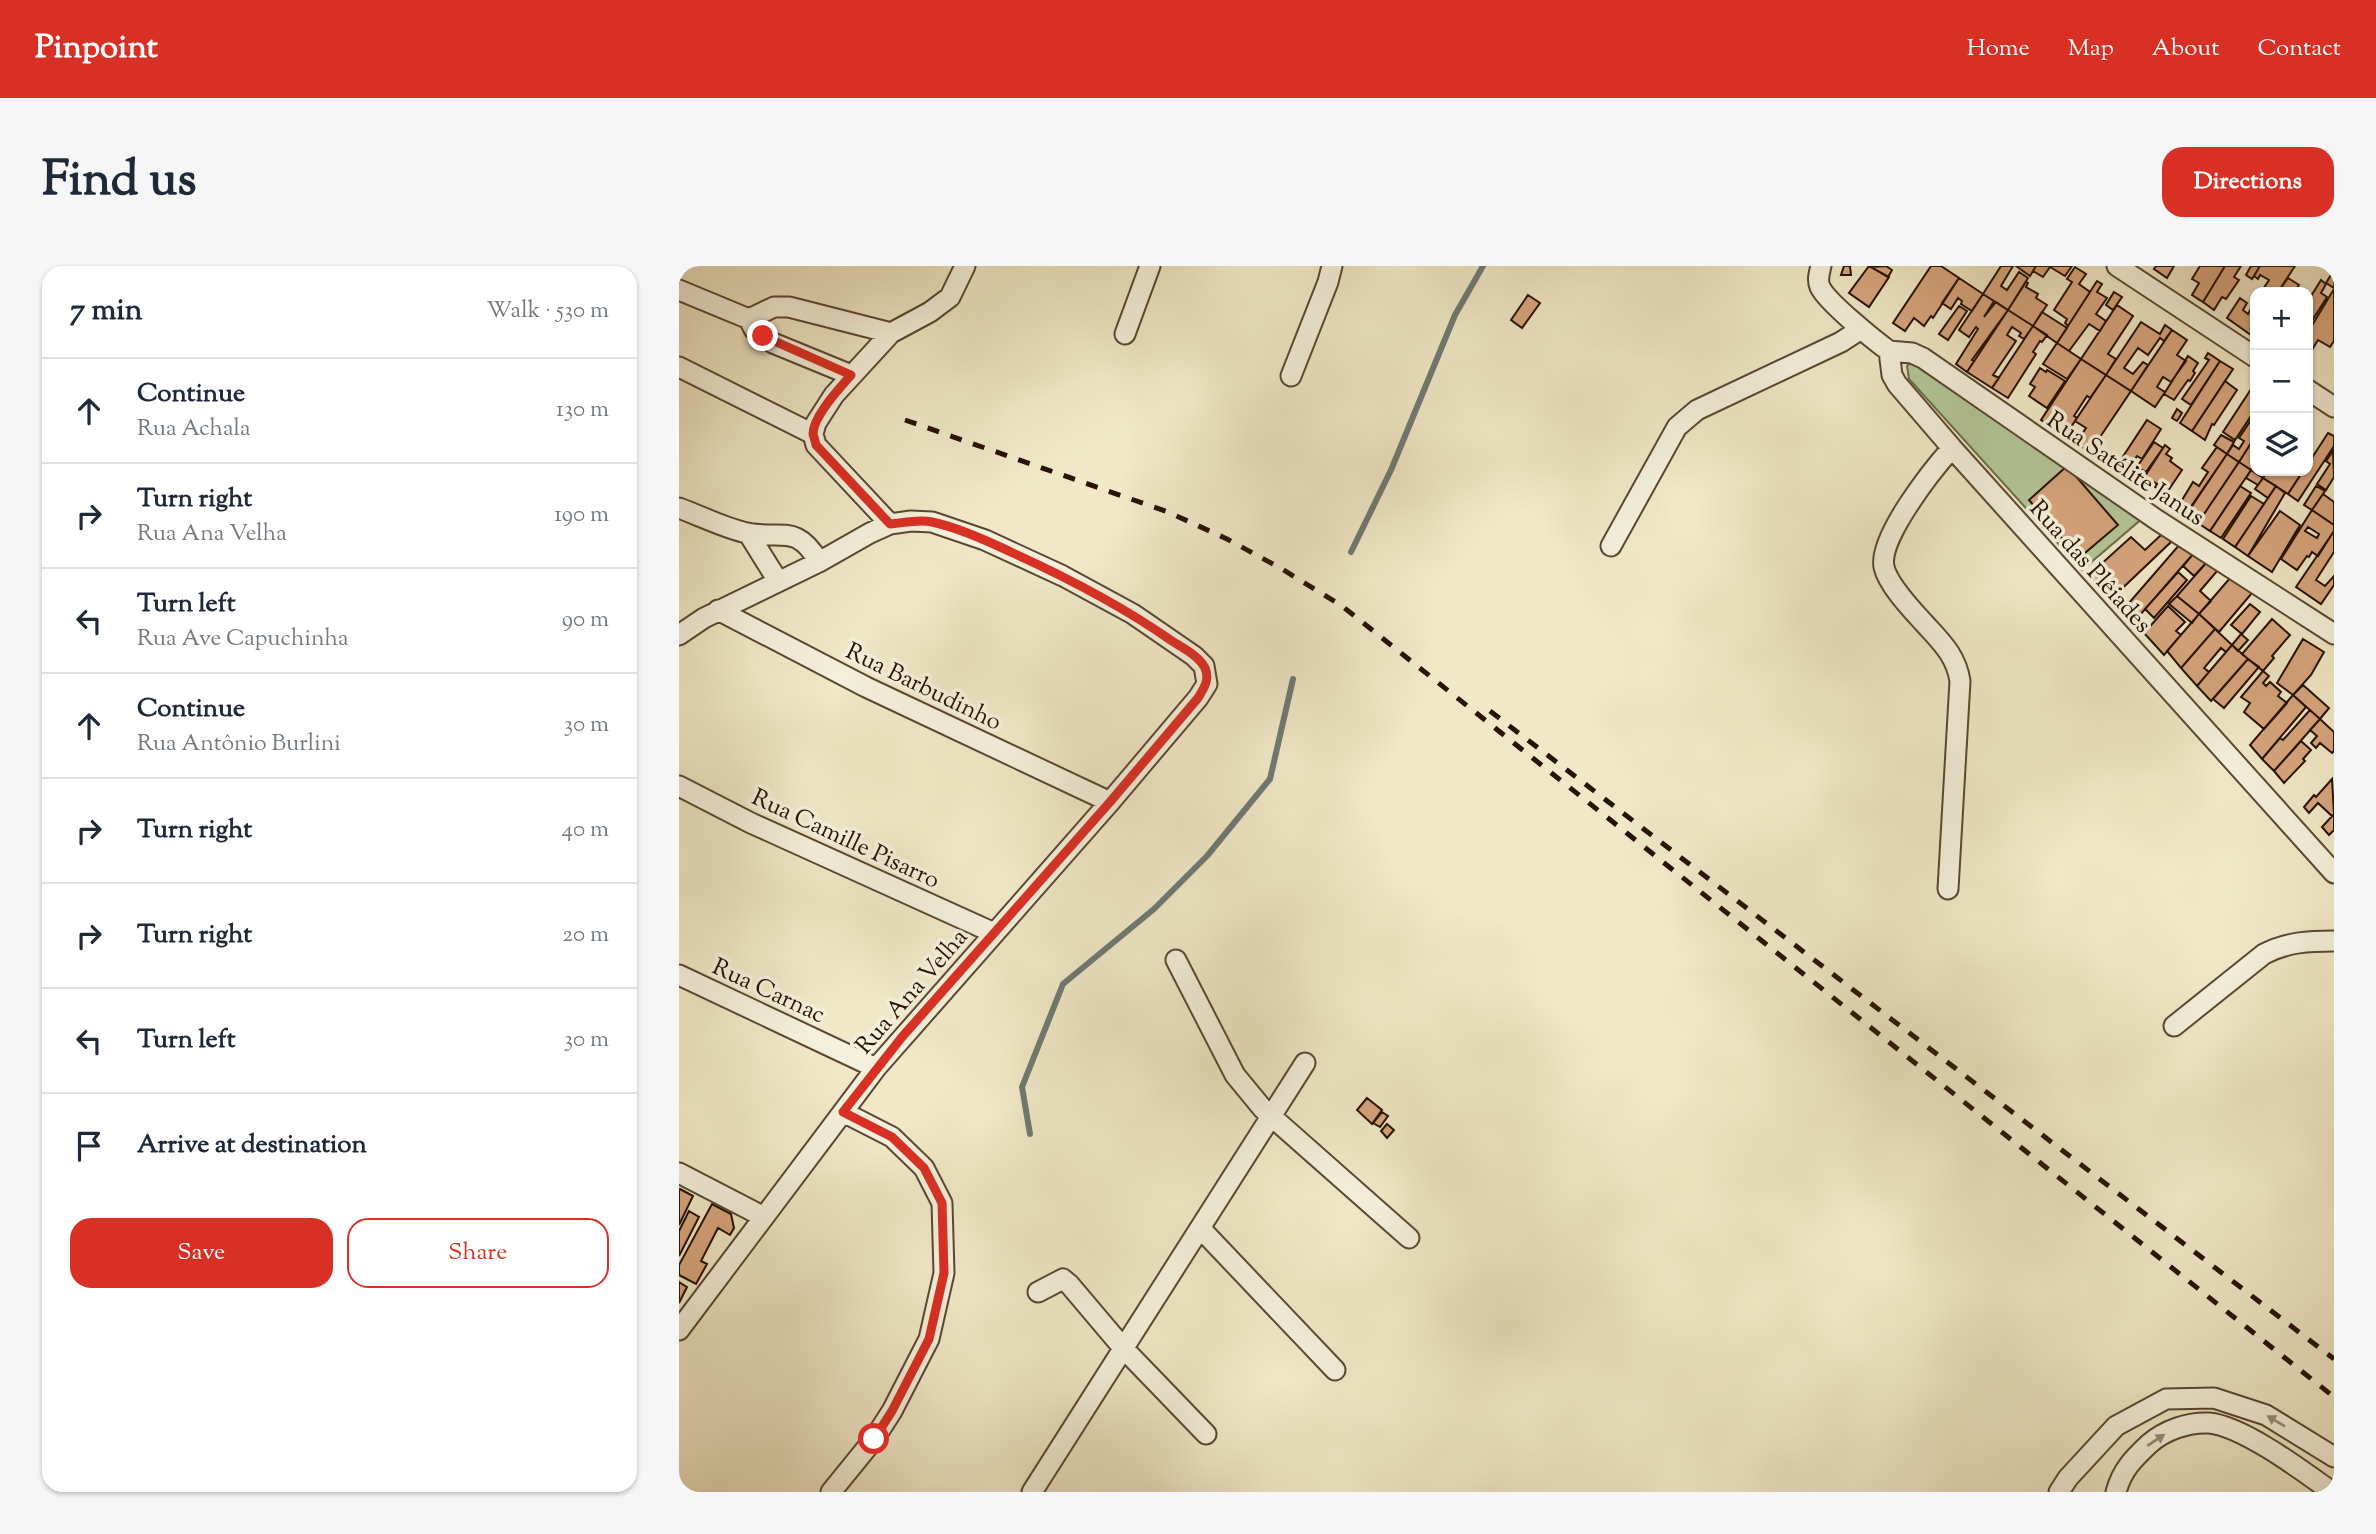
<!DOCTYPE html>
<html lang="en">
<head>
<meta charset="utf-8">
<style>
	:root { --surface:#fff; --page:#f6f6f7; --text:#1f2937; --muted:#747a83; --line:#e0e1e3; --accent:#d93025 }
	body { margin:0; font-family:"Sorts Mill Goudy",serif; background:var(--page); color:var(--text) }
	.controls { position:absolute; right:21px; top:21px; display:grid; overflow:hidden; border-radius:14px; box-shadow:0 2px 5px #0004 }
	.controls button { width:63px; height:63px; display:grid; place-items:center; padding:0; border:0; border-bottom:2px solid var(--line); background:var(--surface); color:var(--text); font:35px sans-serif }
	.stop { position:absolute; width:21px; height:21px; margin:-16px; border:5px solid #d93025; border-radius:50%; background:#fff }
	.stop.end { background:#d93025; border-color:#fff; box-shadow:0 2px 7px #0008 }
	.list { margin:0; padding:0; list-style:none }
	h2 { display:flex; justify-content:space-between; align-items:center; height:91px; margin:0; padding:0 28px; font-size:30px }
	h2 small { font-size:23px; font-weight:400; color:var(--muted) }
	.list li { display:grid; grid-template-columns:46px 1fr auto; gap:21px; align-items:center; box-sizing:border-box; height:105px; padding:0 28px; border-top:2px solid var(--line) }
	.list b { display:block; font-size:26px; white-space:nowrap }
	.list p { margin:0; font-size:23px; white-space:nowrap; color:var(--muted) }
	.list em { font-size:23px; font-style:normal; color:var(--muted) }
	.actions { display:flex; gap:14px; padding:21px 28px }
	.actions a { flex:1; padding:16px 0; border:2px solid var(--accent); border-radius:21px; text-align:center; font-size:24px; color:var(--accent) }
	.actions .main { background:var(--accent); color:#fff }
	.icon { flex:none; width:38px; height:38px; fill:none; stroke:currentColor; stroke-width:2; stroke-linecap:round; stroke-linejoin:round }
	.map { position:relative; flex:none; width:1655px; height:1226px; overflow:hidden; border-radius:21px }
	header { display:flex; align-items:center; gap:42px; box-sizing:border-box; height:98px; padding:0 35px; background:var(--accent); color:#fff }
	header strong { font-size:33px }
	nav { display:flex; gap:38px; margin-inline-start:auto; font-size:24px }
	.intro { display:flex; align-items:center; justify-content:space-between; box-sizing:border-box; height:168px; padding:0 42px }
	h1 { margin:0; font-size:49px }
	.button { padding:18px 32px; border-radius:21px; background:var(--accent); color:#fff; font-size:24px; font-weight:700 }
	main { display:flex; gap:42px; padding:0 42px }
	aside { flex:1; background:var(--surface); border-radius:21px; box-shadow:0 2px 5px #0004 }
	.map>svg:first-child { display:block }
	.green { fill:#b4c79a; stroke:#6e6c4d; stroke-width:2 }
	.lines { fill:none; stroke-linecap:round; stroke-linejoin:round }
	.stream { stroke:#707973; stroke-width:6 }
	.building { fill:#d6a57d; stroke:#281200; stroke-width:2; fill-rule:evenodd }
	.minor-casing { stroke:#5a4832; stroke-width:23 }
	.minor { stroke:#f5f0db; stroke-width:19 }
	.rail { stroke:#281200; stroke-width:5; stroke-dasharray:12 12; stroke-linecap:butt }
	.oneway { fill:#998c78 }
	.route { stroke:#d93025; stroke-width:9 }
	.labels { text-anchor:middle; stroke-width:7; stroke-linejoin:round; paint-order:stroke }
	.street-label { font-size:24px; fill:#281200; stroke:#f5f0db }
</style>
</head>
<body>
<header>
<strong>Pinpoint</strong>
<nav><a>Home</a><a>Map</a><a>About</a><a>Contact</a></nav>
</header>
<div class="intro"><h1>Find us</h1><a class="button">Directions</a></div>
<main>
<aside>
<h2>7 min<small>Walk · 530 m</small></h2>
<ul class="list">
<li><svg class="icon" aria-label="ahead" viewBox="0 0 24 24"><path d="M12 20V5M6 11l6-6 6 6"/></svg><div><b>Continue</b><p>Rua Achala</p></div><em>130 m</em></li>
<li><svg class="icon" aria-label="right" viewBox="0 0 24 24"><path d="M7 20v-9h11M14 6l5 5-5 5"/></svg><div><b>Turn right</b><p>Rua Ana Velha</p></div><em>190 m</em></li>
<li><svg class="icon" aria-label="left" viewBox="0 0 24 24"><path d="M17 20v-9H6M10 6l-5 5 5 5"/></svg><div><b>Turn left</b><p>Rua Ave Capuchinha</p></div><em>90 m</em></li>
<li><svg class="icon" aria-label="ahead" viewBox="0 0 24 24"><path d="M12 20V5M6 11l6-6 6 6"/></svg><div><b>Continue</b><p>Rua Antônio Burlini</p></div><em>30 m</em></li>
<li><svg class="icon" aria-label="right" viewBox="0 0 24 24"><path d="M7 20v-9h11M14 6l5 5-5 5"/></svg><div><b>Turn right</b></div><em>40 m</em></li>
<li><svg class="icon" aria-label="right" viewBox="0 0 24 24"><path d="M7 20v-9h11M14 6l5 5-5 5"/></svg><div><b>Turn right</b></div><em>20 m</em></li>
<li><svg class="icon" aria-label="left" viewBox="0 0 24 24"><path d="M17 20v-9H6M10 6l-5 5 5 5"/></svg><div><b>Turn left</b></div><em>30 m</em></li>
<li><svg class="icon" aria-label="arrive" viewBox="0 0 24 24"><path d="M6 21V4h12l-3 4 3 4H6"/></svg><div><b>Arrive at destination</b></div></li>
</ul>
<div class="actions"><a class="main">Save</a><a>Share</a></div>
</aside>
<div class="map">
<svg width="1655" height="1226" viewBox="0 0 1655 1226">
	<rect width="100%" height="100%" fill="#f0e8c7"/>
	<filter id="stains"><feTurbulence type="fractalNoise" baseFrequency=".00286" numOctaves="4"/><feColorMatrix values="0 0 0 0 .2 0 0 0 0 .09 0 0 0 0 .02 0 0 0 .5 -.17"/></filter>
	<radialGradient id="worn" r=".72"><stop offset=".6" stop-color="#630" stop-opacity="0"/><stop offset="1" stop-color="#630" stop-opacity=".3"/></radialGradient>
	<!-- green -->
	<path class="green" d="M1232,96l233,155 -62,53 -173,-191 -2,-13z"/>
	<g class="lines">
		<!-- stream -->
		<path class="stream" d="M672,286l40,-82 64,-155 28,-49
			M351,868l-8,-47 41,-103 91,-75 53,-53 63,-77 23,-100"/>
	</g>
	<!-- building -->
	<path class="building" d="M1165,0h6l1,9h-10z
		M1190,0l20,11 -20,30 -20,-14z
		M1207,0l6,4 -4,7 -17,-10z
		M1252,0h10l18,12 -26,40 -2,-2 -7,10 -10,-8 -9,13 -12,-8z
		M1322,0h12l-12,20 6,4 12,-18 9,6 -20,32 -25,-16z
		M1337,0h20l-6,10z
		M1357,0h36l-7,10 -15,-9 -7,10 -10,-6z
		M1477,0h18l-7,12 -13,-9z
		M1521,0h25l-22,36 -11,-7 7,-12 -7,-4z
		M1546,0h16l-7,11 5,3 -13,19 -4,-2 -8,13 -11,-8z
		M1572,0h9l-8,13 -6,-4z
		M1581,0h35l-17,26h-17l8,-12 -9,-5 -2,4 -4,-3z
		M1396,1l11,7 -7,10 11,8 -22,34 -3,-3 2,-4 -13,-9 18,-28 -5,-3z
		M1655,4v18l-8,-5z
		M1280,12l24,16 -11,17 -11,-7 1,-3 -4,-3 -7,11 -9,-6z
		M1609,12l11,7 -5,7h-16z
		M1642,14l5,4 -5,9 6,4 -19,30v-26z
		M1418,15l5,3 -5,8 10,6 -11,16 10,7 -6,10 -11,-7 -20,27 -12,-8z
		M1347,16l2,1 -2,4 12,7 -2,4 11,7 -14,21 -25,-16z
		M1655,23v52l-4,6 -12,-7 -10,16v-24z
		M1435,26l8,5 -9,13 -7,-5z
		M1304,28l11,7 -10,16 12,-15 12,8 -36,50 2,1 -7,11 -11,-8 22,-35 -2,-2 -7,10 -10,-7z
		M849,29l12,8 -18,25 -11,-8z
		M1561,32l7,5 -4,7 5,4 7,-12v27l-4,6 -24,-17z
		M1438,39l16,11 -25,38 8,5 -10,16 -25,-16z
		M1280,40l8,5 -19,29 -9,-6z
		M1329,44l25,16 -9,13 -5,-3 2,-3 -9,-6 -5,8 9,6 -23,34 6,3 -7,10 -25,-16z
		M1363,46l25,16 -10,15 -24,-17z
		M1462,56l19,12 5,-9 7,5 -8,11 -4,-3 -12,17 -10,-7 -14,20 9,6 10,-12 5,3 -17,26 -25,-16z
		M1354,60l14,9 -5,7 -2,-1 -7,11 3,2 -28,44 -16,-10z
		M1493,64l15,10 -10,15 9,6 -15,21 -8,-5 -6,10 8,5 -10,15 -24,-16z
		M1378,77l24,16 -14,20 -24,-15z
		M1529,87l12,8 -29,44 -9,-6 27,-39 -4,-2z
		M1509,90l10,7 -5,8 2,2 -5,8 -2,-1 -14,20 -10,-6z
		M1402,93l25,16 -16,23 -3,-2 -13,20 3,2 -12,18 -24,-16z
		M1541,95l13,8 -41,62 -12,-8z
		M1361,102l6,4 1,-2 18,11 -18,27 -18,-12 6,-9 -5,-3z
		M1427,109l25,16 -41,61 -14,-9 10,-15 -11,-7z
		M1546,115l12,9 -23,35 -2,-1 -7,16 -13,-9z
		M1576,117v27l-20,30 -12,-8z
		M1498,143l5,4 -5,8 -5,-3z
		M1576,148v23l-16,25 -12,-8 6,-9 6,4 5,-8 -5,-3z
		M1468,154l14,9 -19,30 -5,-3 -6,9 -9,-7z
		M1649,167l6,3v10l-36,55 -10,-7 15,-23h5v-7z
		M1542,169l13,7 -7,12 -13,-9z
		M1576,171v34h13l-5,7 -24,-16z
		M1475,176l9,6 -17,24 -9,-5z
		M1486,179l5,4 -4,5 6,4 -2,3 12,9 -16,24 -11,-7 2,-3 -12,-8z
		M1538,181l10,7 -39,57 -9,-6 14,-23 6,4 9,-14 -6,-4z
		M1654,185l1,26 -8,13 -9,-6 13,-20 -4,-3z
		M1548,188l12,8 -41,61 -12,-8z
		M1560,196l12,8 -41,61 -12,-8z
		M1388,200l51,59 -39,33 -50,-58z
		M1572,204l12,8 -5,7 -12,-7z
		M1589,205h35l-15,23 -25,-16z
		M1584,212l13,8 -8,12 -13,-9z
		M1561,220l11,7 -30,45 -11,-7z
		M1597,220l9,7 -37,63 -13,-9z
		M1637,220l9,5 -13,19 -8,-5z
		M1644,228l11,8v23l-22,-15z
		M1572,230l13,8 -29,43 -12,-8z
		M1633,244l22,15v6l-16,25 -6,-4 -3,5 -2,-1 -10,14 -16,-11zM1629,261l11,7 -2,4 -12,-7z
		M1601,245l20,14 -28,47 -24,-16z
		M1655,265v21l-18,28 9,6 9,-10v9l-13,19 -25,-17z
		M1483,268l10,7 -61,58 -22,-24 42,-38 14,13z
		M1501,278l14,9 -61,70 -11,-12z
		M1515,287l13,9 -13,14 -11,-10z
		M1528,296l11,8 -18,21 11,10 -12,13 -22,-18z
		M1499,306l9,8 -33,38 -9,-9z
		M1551,312l22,15 -33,39 -20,-18z
		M1498,330l22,18 -7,9 -23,-19z
		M1571,338l10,8 -18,22 -11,-9z
		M1489,340l17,16 -9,9 5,4 -17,20 -20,-22z
		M1520,348l16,15 -34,39 -14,-17z
		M1593,353l18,16 -18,21 2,2 -11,13 -21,-17z
		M1536,363l17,16 -6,7 -5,-4 -17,20 5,4 -12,14 -16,-18z
		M1562,368l7,6 -10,11 -6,-6z
		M1624,373l21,13 -13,23 -18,20 -16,-12z
		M1553,379l16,14 -37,42 -14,-15z
		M1569,393l11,8 -35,41 -11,-9z
		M1584,405l6,5 -6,7 3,3 4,-4 11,10 -3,4 9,7 -23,26 -20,-17 6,-9 -9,-6z
		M1624,419l26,23 -9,11 -27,-24z
		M1614,429l13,12 -44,52 -12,-14z
		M1631,444l10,9 -46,52 -12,-12 18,-21 3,2z
		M1641,453l14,13v19l-2,2 -12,-10 -4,5 -5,-5 6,-7 -7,-6z
		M1622,475l10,9 -8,9 2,2 -21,22 -10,-12z
		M1653,513l2,35 -2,2 -14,-13 -9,10 -5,-6 10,-12 2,2z
		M1655,548v16l-5,5 -7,-8z
		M688,832l15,12 -10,14 -15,-14z
		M703,846l6,4 -8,11 -7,-4z
		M708,858l7,6 -7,8 -6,-7z
		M1,923l13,7 -14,29v-34z
		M33,938l19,10 3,14 -4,7 -12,-7 -17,33 6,3 -11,20 -17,-9v-10z
		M10,945l10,6 -20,39v-25z
		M0,1016l8,5 -8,16z"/>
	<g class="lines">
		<!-- minor casing -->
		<g class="minor-casing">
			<path id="minor" d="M1142,0c-2,8 -4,14 -1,21 7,15 54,53 69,64l3,24 5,9 55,64 382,425
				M1438,0l138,91
				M0,24l70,29 5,10 19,14 78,32
				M70,53l25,-12h15l102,26
				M446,68l25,-68
				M1210,85l23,2 11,5 234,162 177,114
				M0,101l134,67
				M612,110l37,-94 4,-16
				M1629,124l26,17
				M0,242c22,8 45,20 68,25 35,7 49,-10 72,29
				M211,258l-74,-79 -3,-11 3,-11 18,-28 57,-62 39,-21 20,-15 15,-31
				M69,267l30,48
				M932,280l66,-119 20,-17 144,-68 20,-13
				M39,344l148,77 244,115
				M0,369l25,-17 115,-56 51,-29 20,-9 21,-3 21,1 53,18 78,36 70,38 61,42 10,10 3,18 -9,14 -88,104 -234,266 -197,262
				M0,520l72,37 243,110
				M1269,623l12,-208c-4,-26 -19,-39 -36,-58 -12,-13 -36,-38 -40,-56 -6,-29 49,-98 68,-119
				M497,694l59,115 28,34 146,129
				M0,709l197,93
				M1495,760l90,-72c23,-12 45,-13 70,-13
				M0,907l85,44
				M522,963l134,141
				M359,1026l25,-13 6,5 55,65 82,85
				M152,1226l43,-53 18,-28 37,-72 15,-66 -2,-70 -18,-35 -32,-31 -49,-25
				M353,1226l273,-429
				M1380,1226l9,-14 48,-52 50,-27 48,-1 52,17 68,42
				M1437,1226c6,-22 17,-33 33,-48 16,-14 39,-22 60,-21 34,3 95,49 123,69"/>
		</g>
		<!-- minor -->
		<use href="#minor" class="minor"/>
		<!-- rail -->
		<path class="rail" d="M226,154l263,92 59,27 55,30 60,37 992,791
			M811,445l844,648"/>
	</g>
	<!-- one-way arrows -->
	<defs><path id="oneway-solid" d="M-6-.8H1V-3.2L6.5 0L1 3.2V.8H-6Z" transform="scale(1.75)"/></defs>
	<g class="oneway">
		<use href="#oneway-solid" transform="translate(1597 1155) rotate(-149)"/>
		<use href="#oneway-solid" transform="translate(1477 1174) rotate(-34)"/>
	</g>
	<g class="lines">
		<!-- route -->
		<path class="route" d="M84,70l88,39c-11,13 -38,41 -38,59 0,0 3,10 3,11l74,79c13,-1 29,-5 42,-2 25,5 58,20 81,31 55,25 109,53 159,88 11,7 27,15 33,27 5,12 -1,20 -7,30l-88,104 -208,235 -59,75 49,25 32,31 18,35 2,70 -15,66 -37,72 -18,28"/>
	</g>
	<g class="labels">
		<!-- street labels -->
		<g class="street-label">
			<text transform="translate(1447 202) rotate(34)" y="8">Rua Satélite Janus</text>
			<text transform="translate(1412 300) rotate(48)" y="8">Rua das Plêiades</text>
			<text transform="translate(245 420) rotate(26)" y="8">Rua Barbudinho</text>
			<text transform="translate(167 572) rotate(25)" y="8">Rua Camille Pisarro</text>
			<text transform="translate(90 724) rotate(25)" y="8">Rua Carnac</text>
			<text transform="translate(232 725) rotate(-49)" y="8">Rua Ana Velha</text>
		</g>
	</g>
	<rect width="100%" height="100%" filter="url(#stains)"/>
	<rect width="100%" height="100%" fill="url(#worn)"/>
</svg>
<div class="controls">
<button>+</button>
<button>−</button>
<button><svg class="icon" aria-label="layers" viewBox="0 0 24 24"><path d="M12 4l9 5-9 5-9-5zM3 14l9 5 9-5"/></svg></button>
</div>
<div class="stop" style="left:195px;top:1173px"></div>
<div class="stop end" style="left:84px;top:70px"></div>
</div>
</main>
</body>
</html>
